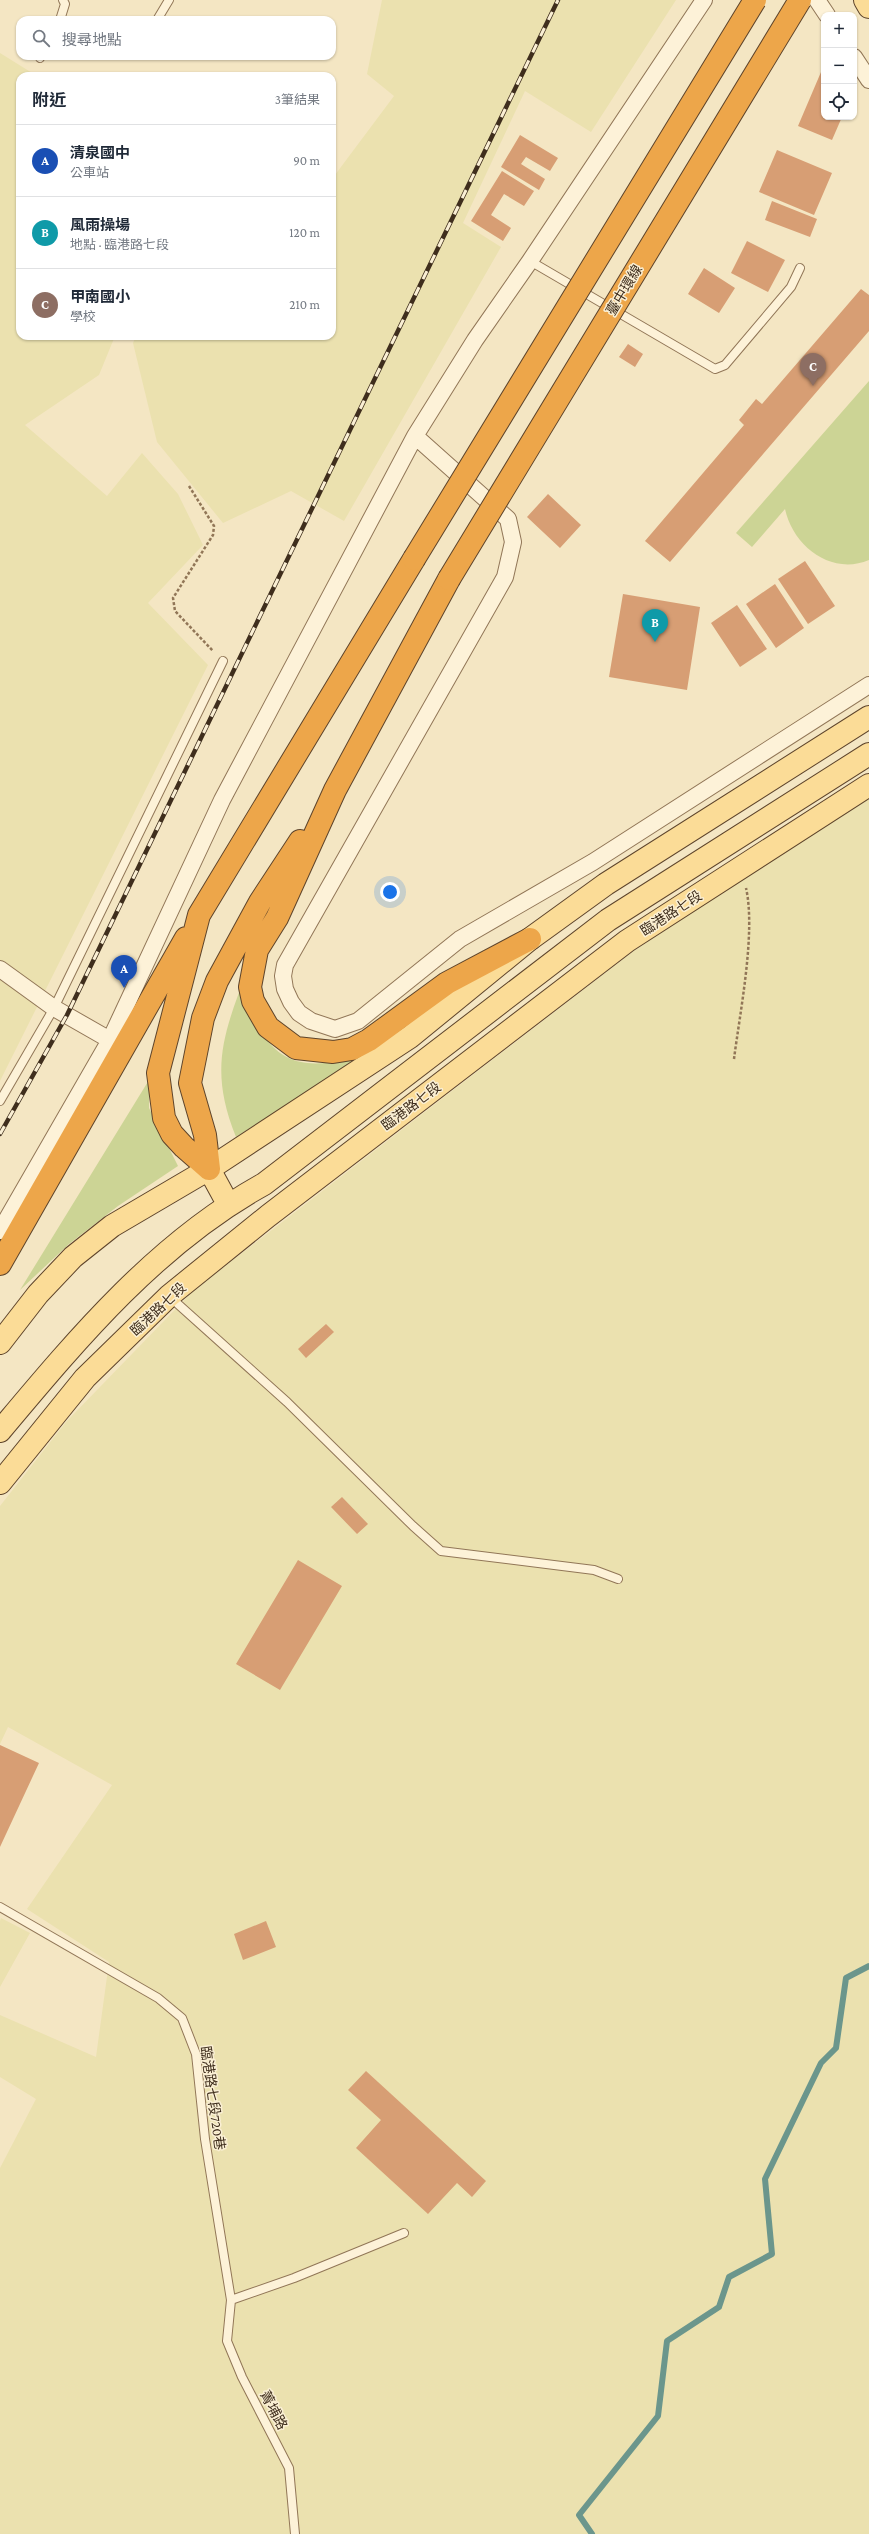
<!DOCTYPE html>
<html lang="zh-TW">
<head>
<meta charset="utf-8">
<style>
	:root { --surface:#fff; --page:#f2f2f3; --text:#1f2937; --muted:#747a83; --line:#e0e1e3; --accent:#db2777 }
	body { margin:0; font-family:"Crimson Pro","Noto Sans TC",serif; background:var(--page); color:var(--text) }
	.controls { position:absolute; right:12px; top:12px; display:grid; overflow:hidden; border-radius:8px; box-shadow:0 1px 3px #0004 }
	.controls button { width:36px; height:36px; display:grid; place-items:center; padding:0; border:0; border-bottom:1px solid var(--line); background:var(--surface); color:var(--text); font:20px sans-serif }
	.you { position:absolute; left:390px; top:892px; width:14px; height:14px; margin:-10px; border:3px solid #fff; border-radius:50%; background:#1a73e8; box-shadow:0 0 0 6px #1a73e833 }
	.badge { display:grid; place-items:center; width:26px; height:26px; border-radius:50%; background:var(--accent); color:#fff; font-size:13px; font-weight:700 }
	.pin { position:absolute; translate:-50% -33px; filter:drop-shadow(0 1px 2px #0008) }
	.pin::after { content:''; position:absolute; top:21px; width:14px; height:12px; background:inherit; clip-path:polygon(0 0,100% 0,50% 100%) }
	.list { margin:0; padding:0; list-style:none }
	h2 { display:flex; justify-content:space-between; align-items:center; height:52px; margin:0; padding:0 16px; font-size:17px }
	h2 small { font-size:13px; font-weight:400; color:var(--muted) }
	.list li { display:grid; grid-template-columns:26px 1fr auto; gap:12px; align-items:center; box-sizing:border-box; height:72px; padding:0 16px; border-top:1px solid var(--line) }
	.list b { display:block; font-size:15px; white-space:nowrap }
	.list p { margin:0; font-size:13px; white-space:nowrap; color:var(--muted) }
	.list em { font-size:13px; font-style:normal; color:var(--muted) }
	.icon { flex:none; width:22px; height:22px; fill:none; stroke:currentColor; stroke-width:2; stroke-linecap:round; stroke-linejoin:round }
	.map { position:relative; flex:none; width:869px; height:2534px; overflow:hidden }
	.search { position:absolute; background:var(--surface); box-shadow:0 1px 3px #0004; left:16px; top:16px; width:320px; height:44px; display:flex; align-items:center; gap:10px; box-sizing:border-box; padding:0 14px; border-radius:12px; color:var(--muted); font-size:15px }
	.panel { position:absolute; background:var(--surface); box-shadow:0 1px 3px #0004; left:16px; top:72px; width:320px; height:268px; border-radius:12px }
	.map>svg:first-child { display:block }
	.farmland { fill:#ebe1af }
	.green { fill:#ccd495 }
	.lines { fill:none; stroke-linecap:round; stroke-linejoin:round }
	.stream { stroke:#6b968c; stroke-width:6 }
	.building { fill:#d79e74 }
	.service-casing { stroke:#917657; stroke-width:10 }
	.minor-casing { stroke:#917657; stroke-width:18 }
	.primary-casing { stroke:#5e442b; stroke-width:24 }
	.motorway-casing { stroke:#5e442b; stroke-width:24 }
	.path { stroke:#917657; stroke-width:2.5; stroke-dasharray:3 2; stroke-linecap:butt }
	.service { stroke:#fdf2d8; stroke-width:8 }
	.minor { stroke:#fdf2d8; stroke-width:16 }
	.primary { stroke:#fbdc97; stroke-width:22 }
	.motorway { stroke:#eda64a; stroke-width:22 }
	.rail-casing { stroke:#3f2e1d; stroke-width:4.5 }
	.rail { stroke:#faefd4; stroke-width:3; stroke-dasharray:9; stroke-linecap:butt }
	.motorway-bridge-casing { stroke:#5e442b; stroke-width:24; stroke-linecap:butt }
	.motorway-bridge { stroke:#eda64a; stroke-width:22 }
	.labels { text-anchor:middle; stroke-width:3; stroke-linejoin:round; paint-order:stroke }
	.street-label { font-size:14px; fill:#3f2e1d; stroke:#faefd4 }
</style>
</head>
<body>
<div class="map">
<svg width="869" height="2534" viewBox="0 0 869 2534">
	<rect width="100%" height="100%" fill="#f4e6c3"/>
	<!-- farmland -->
	<path class="farmland" d="M382,0h294l-85,132 -66,-41 -62,132 38,24 -157,274 -53,-30 -68,32 -66,-81 -24,-99 3,-7h196v-157l62,-83 -27,-22z
		M0,53l37,23h-17v260h95l-16,39 -74,50 82,71 35,-43 36,41 25,51 -55,58 60,62 -208,416z
		M869,797v1737h-869v-366l36,-69 -36,-22v-62l96,42 13,-95 -82,-53 85,-124 -104,-58 -8,17v-238l66,-84 128,-132 441,-340z
		M1,1918l29,15 -30,54v-66z"/>
	<!-- green -->
	<path class="green" d="M869,381v179c-38,16 -76,-14 -84,-51l-33,38 -16,-14z
		M247,971c3,15 8,49 14,60 26,44 65,34 106,23l-131,83c-27,-67 -13,-102 11,-166z
		M149,1080v28l29,58 -60,40 -49,38 -49,46z"/>
	<g class="lines">
		<!-- stream -->
		<path class="stream" d="M592,2534l-13,-19 79,-99 9,-75 52,-34 10,-30 43,-23 -7,-75 56,-116 15,-15 10,-70 23,-12"/>
	</g>
	<!-- building -->
	<path class="building" d="M824,65v52h18l-10,23 -34,-14z
		M520,135l38,23 -8,13 -24,-14 -5,7 24,15 -6,11 -38,-23z
		M777,150l55,23 -18,42 -55,-23z
		M502,171l32,20 -10,15 -20,-12 -13,21 20,13 -8,13 -32,-20z
		M772,201l45,18 -7,18 -45,-17z
		M747,241l38,19 -17,32 -37,-19z
		M704,268l31,20 -16,25 -31,-19z
		M861,289l8,6v36l-199,231 -25,-21 99,-116 -5,-5 17,-21 6,5z
		M628,344l15,10 -8,13 -16,-10z
		M548,494l33,31 -21,23 -33,-31z
		M805,561l30,45 -27,18 -30,-45z
		M775,584l29,44 -28,20 -30,-44z
		M623,594l77,13 -13,83 -78,-13z
		M737,605l30,44 -27,18 -29,-44z
		M326,1324l8,8 -28,26 -8,-9z
		M342,1497l26,27 -11,10 -26,-27z
		M298,1560l44,26 -62,104 -44,-26z
		M0,1745l39,18 -39,84z
		M266,1921l10,26 -33,13 -9,-26z
		M366,2071l120,110 -14,16 -15,-14 -29,31 -72,-66 25,-28 -33,-30z"/>
	<g class="lines">
		<!-- service casing -->
		<g class="service-casing">
			<path id="service" d="M60,20l5,-16 -2,-4
				M157,20l12,-20
				M40,58l1,-2
				M530,261l185,108 10,-4 66,-78 9,-19
				M0,1101l54,-93 169,-347
				M170,1297l117,105 126,124 28,25 153,19 24,9
				M0,1907l158,91 24,20 14,36 9,85 26,161 -4,41 15,36 47,91 6,66
				M231,2300l63,-22 110,-45"/>
		</g>
		<!-- minor casing -->
		<g class="minor-casing">
			<path id="minor" d="M817,0l10,15
				M854,57l15,23
				M415,436l93,83 5,23 -8,35 -220,388 -2,11 2,13 6,13 8,11 12,8 24,8 23,-8 102,-82 133,-77 276,-177
				M0,969l54,39 56,32
				M0,1231l110,-191 112,-240 193,-364 60,-96 55,-79 174,-261"/>
		</g>
		<!-- primary casing -->
		<g class="primary-casing">
			<path id="primary" d="M865,0l4,7
				M209,1169l19,35
				M0,1343l38,-49 35,-37 39,-31 97,-57 201,-132 120,-98 76,-55 263,-167
				M0,1431c78,-93 157,-188 264,-247l344,-264 261,-166
				M0,1483l85,-105 84,-82 99,-80 359,-275 242,-156"/>
		</g>
		<!-- motorway casing -->
		<g class="motorway-casing">
			<path id="motorway" d="M449,579l-114,211 -58,128 -20,32 -7,37 3,14 15,26 28,21 37,4 19,-3 17,-9 78,-57 83,-44
				M209,1169l-25,-22 -12,-13 -8,-16 -6,-45 41,-158 215,-356
				M209,1169l-4,-34 -15,-52 13,-65 14,-37 43,-79 40,-61
				M0,1264l186,-326"/>
		</g>
		<!-- path -->
		<path class="path" d="M189,486l25,40 -1,9 -40,63 2,13 38,40
			M734,1059c6,-47 22,-127 12,-171"/>
		<!-- service -->
		<use href="#service" class="service"/>
		<!-- minor -->
		<use href="#minor" class="minor"/>
		<!-- primary -->
		<use href="#primary" class="primary"/>
		<!-- motorway -->
		<use href="#motorway" class="motorway"/>
		<!-- rail casing -->
		<g class="rail-casing">
			<path id="rail" d="M0,1134l67,-119 491,-1015"/>
		</g>
		<!-- rail -->
		<use href="#rail" class="rail"/>
		<!-- motorway-bridge casing -->
		<g class="motorway-bridge-casing">
			<path id="motorway-bridge" d="M414,559l341,-559
				M449,579l351,-579"/>
		</g>
		<!-- motorway-bridge -->
		<use href="#motorway-bridge" class="motorway-bridge"/>
	</g>
	<g class="labels">
		<!-- street labels -->
		<g class="street-label">
			<text transform="translate(624 290) rotate(-59)" y="5">臺中環線</text>
			<text transform="translate(671 913) rotate(-33)" y="5">臨港路七段</text>
			<text transform="translate(411 1106) rotate(-37)" y="5">臨港路七段</text>
			<text transform="translate(158 1309) rotate(-43)" y="5">臨港路七段</text>
			<text transform="translate(213 2098) rotate(82)" y="5">臨港路七段720巷</text>
			<text transform="translate(274 2410) rotate(62)" y="5">菁埔路</text>
		</g>
	</g>
</svg>
<div class="controls">
<button>+</button>
<button>−</button>
<button><svg class="icon" aria-label="locate" viewBox="0 0 24 24"><circle cx="12" cy="12" r="6"/><path d="M12 2v4M12 18v4M2 12h4M18 12h4"/></svg></button>
</div>
<div class="you"></div>
<div class="pin badge" style="left:124px;top:988px;background:#1a4fb4">A</div>
<div class="pin badge" style="left:655px;top:642px;background:#0f9aa8">B</div>
<div class="pin badge" style="left:813px;top:386px;background:#8d6e63">C</div>
<div class="search"><svg class="icon" aria-label="search" viewBox="0 0 24 24"><circle cx="10" cy="10" r="6"/><path d="M15 15l6 6"/></svg>搜尋地點</div>
<section class="panel">
<h2>附近<small>3筆結果</small></h2>
<ul class="list">
<li><span class="badge" style="background:#1a4fb4">A</span><div><b>清泉國中</b><p>公車站</p></div><em>90 m</em></li>
<li><span class="badge" style="background:#0f9aa8">B</span><div><b>風雨操場</b><p>地點 · 臨港路七段</p></div><em>120 m</em></li>
<li><span class="badge" style="background:#8d6e63">C</span><div><b>甲南國小</b><p>學校</p></div><em>210 m</em></li>
</ul>
</section>
</div>
</body>
</html>
